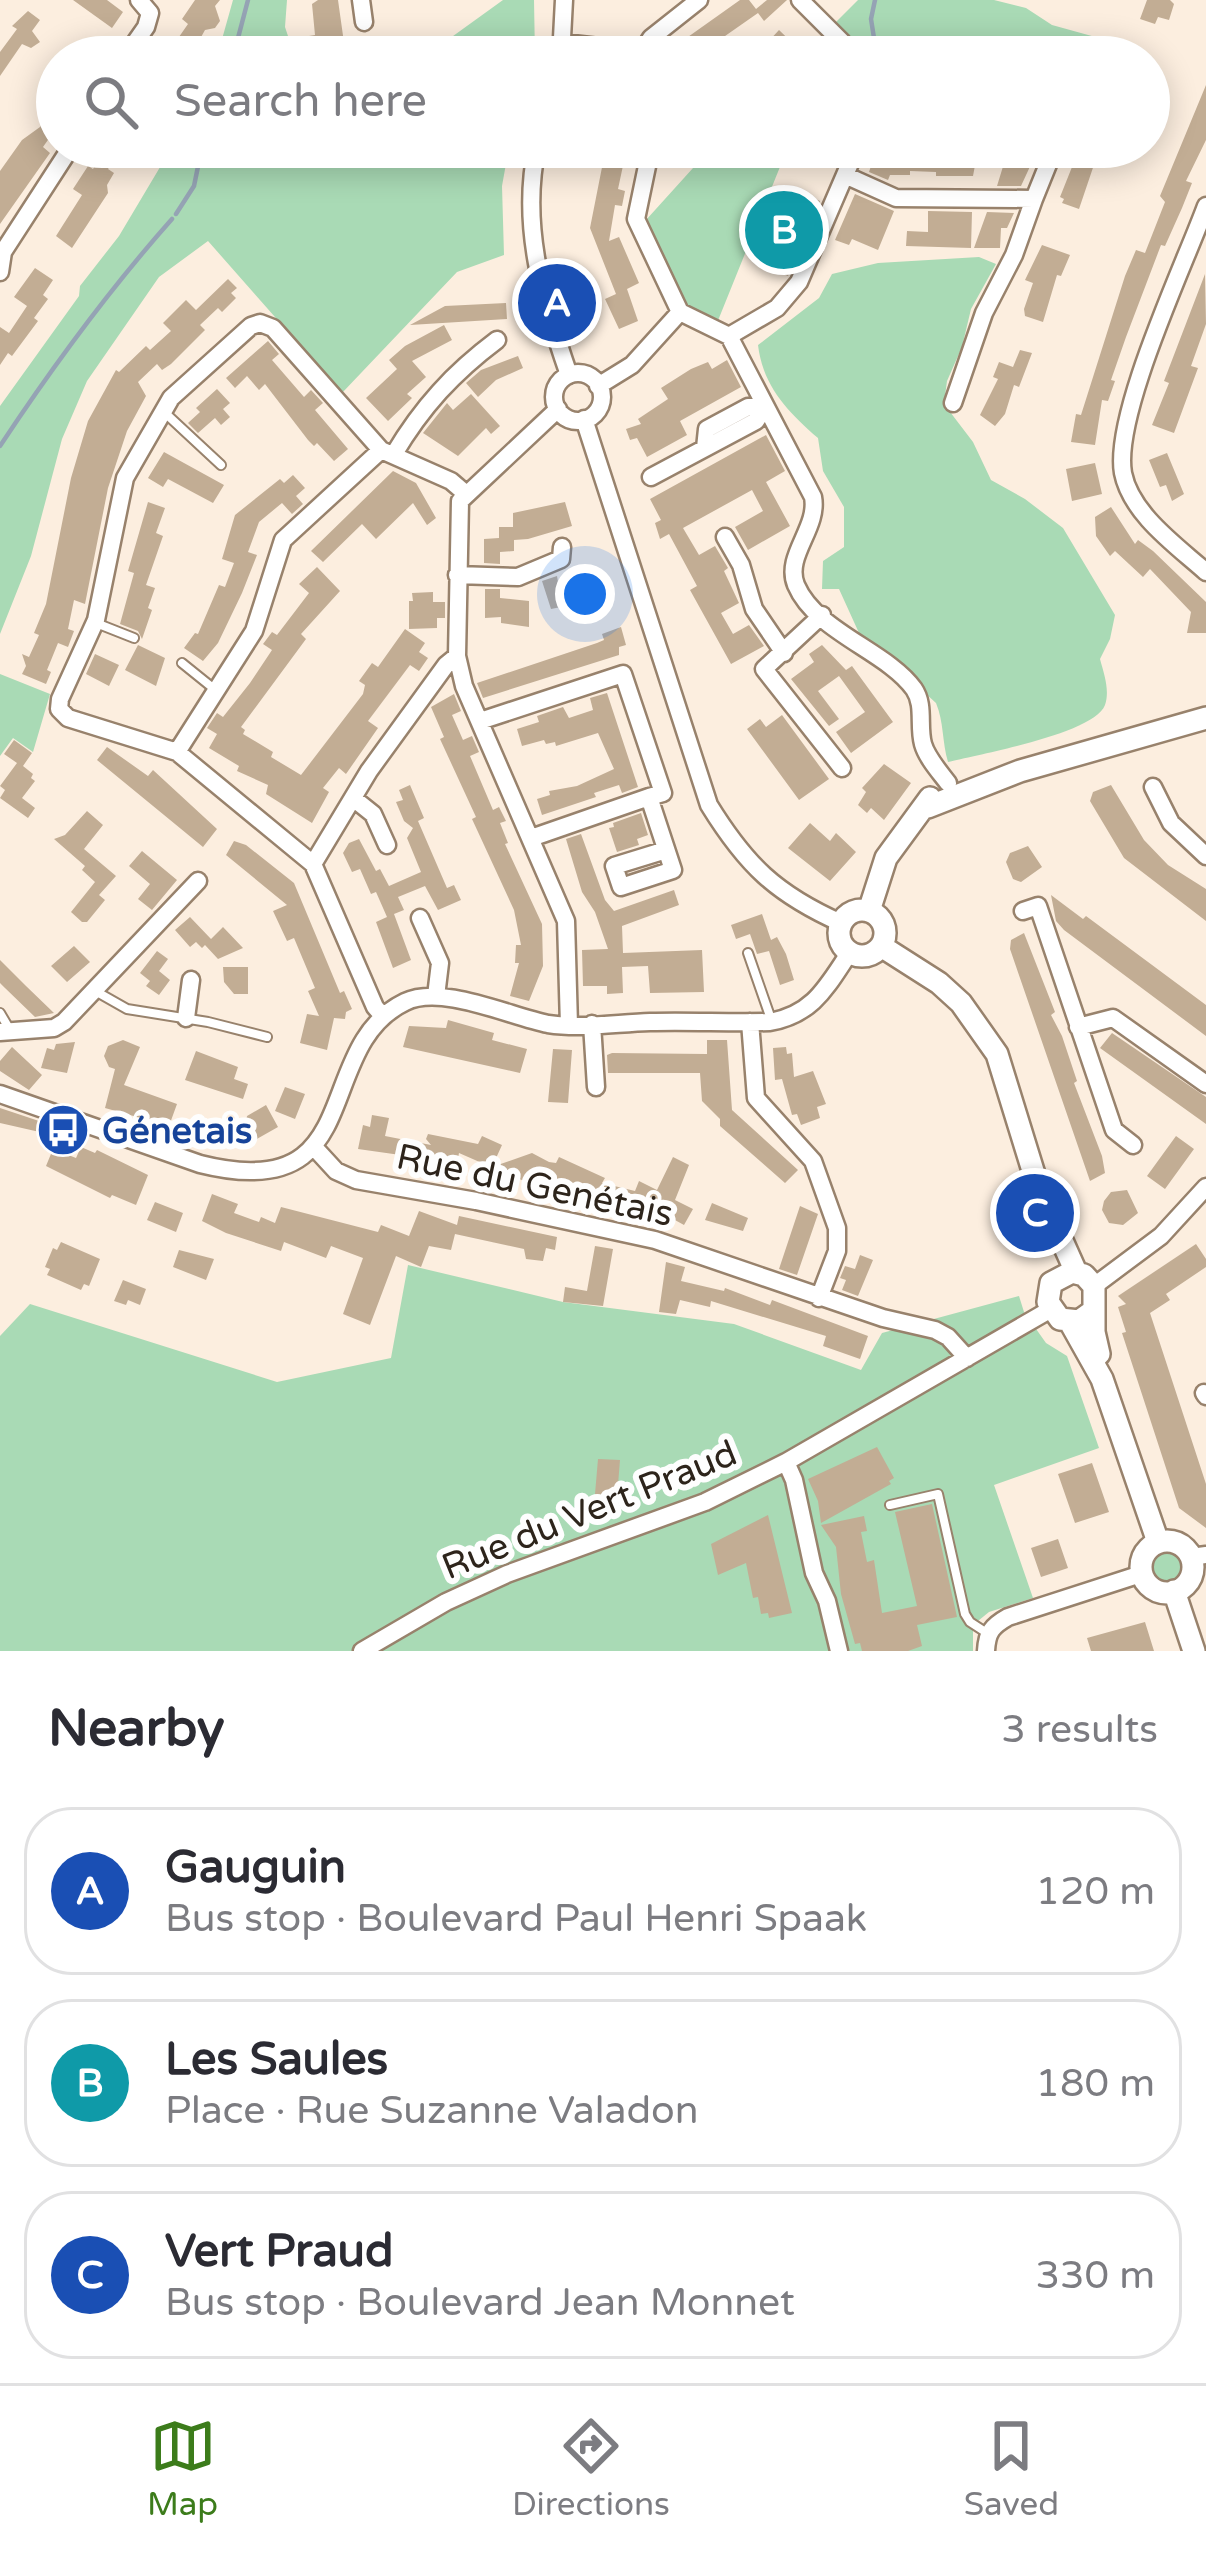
<!DOCTYPE html>
<html lang="en">
<head>
<meta charset="utf-8">
<style>
	:root { --surface:#fff; --page:#f2f2f3; --text:#2b2b33; --muted:#7c7c81; --line:#e1e1e2; --accent:#3c7c1b }
	body { margin:0; font-family:"Varela Round",sans-serif; background:var(--page); color:var(--text) }
	.you { position:absolute; left:585px; top:594px; width:42px; height:42px; margin:-30px; border:9px solid #fff; border-radius:50%; background:#1a73e8; box-shadow:0 0 0 18px #1a73e833 }
	.badge { display:grid; place-items:center; width:78px; height:78px; border-radius:50%; background:var(--accent); color:#fff; font-size:39px; font-weight:700 }
	.pin { position:absolute; translate:-50% -50%; border:6px solid #fff; box-shadow:0 3px 12px #0006 }
	.list { margin:0; padding:0; list-style:none }
	h2 { display:flex; justify-content:space-between; align-items:center; height:156px; margin:0; padding:0 48px; font-size:51px }
	h2 small { font-size:39px; font-weight:400; color:var(--muted) }
	.list li { display:grid; grid-template-columns:78px 1fr auto; gap:36px; align-items:center; box-sizing:border-box; height:168px; margin:0 24px 24px; padding:0 24px; border:3px solid var(--line); border-radius:48px }
	.list b { display:block; font-size:45px; white-space:nowrap }
	.list p { margin:0; font-size:39px; white-space:nowrap; color:var(--muted) }
	.list em { font-size:39px; font-style:normal; color:var(--muted) }
	.icon { flex:none; width:66px; height:66px; fill:none; stroke:currentColor; stroke-width:2; stroke-linecap:round; stroke-linejoin:round }
	.map { position:relative; flex:none; width:1206px; height:1651px; overflow:hidden }
	.search { position:absolute; background:var(--surface); box-shadow:0 6px 30px #0003; left:36px; right:36px; top:36px; height:132px; display:flex; align-items:center; gap:30px; box-sizing:border-box; padding:0 42px; border-radius:66px; color:var(--muted); font-size:45px }
	.sheet { height:732px; background:var(--surface) }
	nav { display:flex; justify-content:space-around; align-items:center; box-sizing:border-box; height:168px; border-top:3px solid var(--line); background:var(--surface); font-size:33px; color:var(--muted) }
	nav a { display:grid; justify-items:center; gap:6px }
	nav .on { color:var(--accent) }
	.map>svg:first-child { display:block }
	.green { fill:#a9dab5 }
	.lines { fill:none; stroke-linecap:round; stroke-linejoin:round }
	.stream { stroke:#95a3b4; stroke-width:4.5 }
	.building { fill:#c2ad94 }
	.service-casing { stroke:#98826c; stroke-width:12 }
	.minor-casing { stroke:#98826c; stroke-width:21 }
	.tertiary-casing { stroke:#98826c; stroke-width:26 }
	.service { stroke:#fff; stroke-width:8 }
	.minor { stroke:#fff; stroke-width:16 }
	.tertiary { stroke:#fff; stroke-width:21 }
	.labels { text-anchor:middle; stroke-width:12; stroke-linejoin:round; paint-order:stroke }
	.transit-label { font-size:36px; font-weight:bold; fill:#164399; stroke:#fefefe; text-anchor:start }
	.street-label { font-size:36px; fill:#2d241b; stroke:#fefefe }
</style>
</head>
<body>
<div class="map">
<svg width="1206" height="1651" viewBox="0 0 1206 1651">
	<rect width="100%" height="100%" fill="#fceedf"/>
	<!-- green -->
	<path class="green" d="M233,0h54l-2,27 10,30h-78z
		M503,0h31l1,57h-111z
		M858,0h136l32,8 26,17 47,13 -17,19 -26,-9 -41,9h-178l-13,-14 9,-18z
		M172,147h337l-7,39 2,69 -47,17 -115,121 -134,-152 -49,36 -72,104 -25,58 -31,117 -31,78v-228l79,-110 1,-10 39,-50z
		M712,147h138l-11,22 -53,-17 -69,171 -34,-21 -37,-82z
		M979,257l17,7 -25,45 -9,38 -15,34 -3,23 29,38 18,38 34,19 38,29 52,87 -5,24 -10,20c4,15 10,31 5,46 -11,29 -126,49 -157,57 -6,-20 -4,-40 -12,-59l-77,-70 -20,-44h-17l1,-28 21,-14v-40l-21,-36 -5,-33c-31,-27 -55,-52 -60,-93l61,-47 13,-24 46,-11z
		M0,674l50,20 -17,58 -20,-14 -13,18z
		M408,1265l155,37 171,22 127,46 21,-37 137,-37 5,16 22,31 21,13 32,92 -105,37 39,113 -44,14 -16,13v26h-973v-315l30,-32 247,78 114,-24z
		M1148 1567a17 17 0 1 1 34 0a17 17 0 1 1-34 0Z"/>
	<g class="lines">
		<!-- stream -->
		<path class="stream" d="M875,0l-4,19 6,38
			M233,57l15,-57
			M176,214l18,-28 8,-39
			M0,446c53,-80 108,-155 172,-227"/>
	</g>
	<!-- building -->
	<path class="building" d="M73,0h34l16,12 -11,16z
		M195,0h25l-5,6 5,15 -5,7 -10,2 -15,27h-25l23,-33 -6,-5z
		M318,0h20l8,57h-27l-1,-7 -7,1 -2,-15 6,-1 -3,-31z
		M740,0h9l7,9 11,-9h20l-23,21 -6,-8 -63,44h-17l-7,-8z
		M1147,0h23l4,4 -5,16 -11,-3 -3,7 -15,-5z
		M28,11l12,9 -8,11 8,11 -9,6 -9,-4 -22,32v-24l17,-23 -5,-3z
		M779,30l28,27h-26l-14,-14z
		M1206,85v55l-20,41 6,2 -10,25 -17,38 -4,-1 -35,92 -15,43 4,1 -7,20 -6,-1 -7,45 -24,-3 5,-28 5,1 44,-139 11,-26 9,3 20,-51 -5,-6z
		M57,102v25l-14,20 7,6 -50,71v-53l22,-31 18,-13z
		M107,147h16l-15,22 6,4 -7,12 1,8 -36,55 -16,-12 26,-41 -9,-6 15,-23 5,3z
		M606,147h21l-9,42 7,2 -3,15 -7,-1 -6,36 10,-4 20,46 -12,6 11,32 -19,8 -14,-30 11,-5 -26,-66z
		M1009,147h30l-18,39h-24z
		M1080,147h20l-21,62 -17,-6 2,-4 -4,-2z
		M919,153l57,7 -3,16h-37v-4l-26,-1v4h-20l-2,5 -19,-8 6,-18z
		M784,185l36,16 -32,75 -37,-16z
		M855,194l39,17 -16,39 -26,-11 -3,6 -14,-5z
		M928,211l44,1 -1,36 -65,-2 1,-15 21,1z
		M987,212l27,1 -7,15h-6l-1,20h-26z
		M1042,245l28,10 -9,21 -4,-1 -14,47 -18,-6 -1,-7 9,-26 -8,-3z
		M35,268l18,12 -10,15 5,4 -14,19 4,3 -26,35 -4,-3 -8,12v-38l9,6 18,-27 -13,-9z
		M1205,274l1,50 -15,42 7,2 -24,65 -22,-8 17,-42 -5,-2z
		M228,279l9,9 -6,5 5,5 -14,14 -4,-4 -18,17 5,5 -34,34 -9,6 -5,-6 -19,18 8,14 -19,35 -19,57 -23,116 -11,-4 -6,29 6,2 -6,16 -10,-4 -11,27 4,2 -5,12 -24,-10 4,-8 -4,-12 7,3 10,-22 -5,-2 12,-29 25,-126 17,-57 28,-51 3,2 27,-26 4,4 21,-19 -8,-8 23,-23 10,10z
		M506,303l1,16 -97,6 35,-19z
		M444,325l8,15 -40,21 14,16 -19,17 5,4 -24,23 -22,-23 31,-29 -8,-9 16,-14z
		M268,341l11,13 -7,6 32,37 7,-7 12,13 -8,7 33,39 -14,12 -17,-18 -3,3 -6,-6 -43,-56 -6,6 -12,-14 -12,12 -9,-10z
		M1020,350l12,3 -13,34 -5,-2 -9,29 -10,12 -15,-11 18,-36 -5,-2 6,-15 14,5z
		M518,356l5,12 -27,12 -18,17 -12,-14 15,-13z
		M727,360l14,27 -61,34 7,14 -40,22 -10,-19 -7,2 -4,-11 15,-5 -3,-5 30,-20 -7,-11 30,-19 17,-7 4,7z
		M217,389l13,14 -7,6 7,8 -9,8 -6,-7 -17,15 -10,-10 12,-11 -4,-4z
		M471,394l29,32 -9,8 -5,-6 -28,28 -35,-23 24,-30 6,7z
		M766,435l19,36 -19,11 24,44 -42,24 -13,-23 28,-16 -11,-21 -69,38 16,27 16,-9 13,22 -4,3 15,32 -18,10 12,21 16,-9 15,21 -33,18 -41,-74 7,-4 -28,-52 -9,5 -5,-16 6,-3 -11,-21z
		M164,452l60,33 -11,18 -45,-24 -5,8 -15,-9z
		M1167,453l17,41 -12,7 -6,-16 -6,2 -11,-27z
		M1095,463l7,31 -30,7 -6,-32z
		M393,471l23,12 20,35 -9,7 -14,-22 -37,36 -14,-15 -39,38 -12,-11z
		M293,475l12,13 -9,8 7,8 -11,10 -10,-11 -23,19 -11,30 9,3 -15,38 -24,50 -15,18 -19,-13 11,-15 3,1 21,-49 6,2 9,-24 -12,-4 13,-44 45,-36 4,4z
		M148,502l17,6 -9,25 7,3 -17,49 9,3 -7,20 4,2 -10,29 -4,-8 -18,-7 14,-51 -6,-2z
		M565,502l7,24 -44,13 -14,1v11l-14,1v12l-16,-1v-24l15,-1v-11h14v-14z
		M1111,507l24,37 3,-4 15,11 53,51v31h-19l4,-21 -41,-43 -7,8 -28,-26 -5,5 -14,-20 -1,-19z
		M317,567l23,24 -39,43 5,5 -65,88 4,3 -2,4 30,18 -2,5 30,18 62,-81 2,-9 -6,-4 13,-18 6,4 27,-38 20,14 -6,9 9,6 -9,13 -9,-6 -42,56 10,7 -32,46 -7,-6 -16,20 6,4 -17,31 -46,-29 2,-9 -31,-14 2,-5 -30,-18 8,-14 -10,-6 10,-15 6,4 27,-34 22,-33 -9,-6 9,-12 5,3 32,-42 -10,-9z
		M557,576l1,6 30,-6 8,24 -45,9 -9,-28z
		M485,589h15v9l29,3v26l-28,-4v-6l-16,1z
		M433,592v10h12v16h-8v10l-28,1v-28h4l-1,-8z
		M621,627l5,18 -7,2v8l-136,43 -6,-15 120,-40 7,-3 -2,-6z
		M138,645l27,13 -9,28 -31,-16z
		M822,645l24,25 6,-4 41,56 -42,31 -15,-21 29,-20 -26,-36 -21,15 21,28 -10,7 -38,-47 23,-17 -5,-8z
		M95,654l24,11 -10,21 -23,-12z
		M607,693l31,94 -16,6 -3,-8 -25,8 2,4 -54,18 -5,-16 13,-4 -1,-4 28,-5 37,-17 -16,-36 -42,13 -1,-4 -9,2 -2,-4 -22,6 -5,-17 22,-7 -2,-6 26,-9 6,11 24,-8 -3,-12z
		M454,694l7,17 -9,4 11,25 9,-4 7,16 -9,4 23,54 6,-3 7,14 -6,2 8,20 -3,1 37,80 1,42 -14,35 -19,-5 9,-33h-4l1,-18h5l-7,-35 -42,-91 4,-2 -36,-78 4,-2 -13,-30z
		M782,715l47,64 -30,21 -52,-71 13,-10 6,8z
		M14,740l18,13 -9,13 10,8 -2,4 4,3 -13,17 13,10 -7,10 -28,-20 5,-8 -5,-4 17,-23 -13,-9z
		M107,747l41,29 5,-6 64,59 -14,18 -106,-87z
		M884,764l27,19 -27,37 -13,-12 -4,5 -9,-8 8,-13 -4,-4z
		M410,785l14,33 -6,3 29,67 7,-3 7,15 -23,10 -13,-24 -27,11 6,13 -10,4 17,46 -18,8 -17,-46 11,-5 -11,-25 -5,2 -11,-25 -8,3 -9,-19 6,-10 10,-4 17,32 4,-2 9,17 32,-14 -14,-34 6,-10 -9,-7 -8,-19 7,-2 -4,-10z
		M1111,785l33,55 24,25 38,24v32l-82,-63 -34,-57 3,-9z
		M87,811l16,14 -19,24 32,27 -17,19 6,5 -18,22h-5l-11,-10 24,-30 -13,-12 3,-4 -31,-27 11,-4z
		M641,813l7,22 -11,4 2,6 -22,7 -8,-24 5,-1 -1,-4z
		M810,823l20,18 6,-8 20,19 -26,29 -42,-33z
		M581,834l24,66 9,11 60,-21 5,15 -57,21 1,27 79,-3 2,42 -54,1 -2,-27 -26,1 1,26 -16,1v-8h-24l-1,-36 26,-1 -13,-37 -13,-20 -16,-53z
		M234,841l12,4 48,38 46,110 4,-2 8,18 -6,3 -1,7 -11,-1 -7,32 -27,-7 7,-29 12,2 -11,-25 7,-3 -21,-50 -7,3 -14,-30 14,-6 -61,-50z
		M1028,846l14,21 -21,15 -8,-3 -7,-17 4,-9z
		M142,851l35,29 -25,30 -14,-11 12,-15 -21,-18z
		M1051,895l32,24 3,-3 120,89v31l-142,-106 -8,-9z
		M762,914l9,26 6,-3 9,17 8,26 -14,5 -11,-34 -12,3 -7,-20 -14,5 -5,-14z
		M190,917l21,22 12,-12 20,21 -25,11 -13,-14 -3,3 -6,-6 -6,5 -15,-17z
		M1024,933l31,79 -4,3 11,21 15,45 -3,2 28,73 3,17 -15,8 -80,-232 1,-9z
		M74,946l16,16 -23,20 -16,-16z
		M157,951l11,8 -9,12 11,9 -11,15 -13,-9 4,-5 -10,-8z
		M0,960l26,26 28,27 -19,4 -30,-29 -5,-5z
		M223,967h25v27h-14l-10,-12z
		M448,1020l46,13 -2,7 35,9 -7,24 -117,-26 6,-21 37,2z
		M1112,1033l94,64v27l-106,-76z
		M123,1040l17,7 -16,38 53,19 -8,22 -64,-18 10,-39 -6,-2 -5,-11 4,-10z
		M707,1040h20l5,70 66,60 -13,13 -65,-57v-7l-18,-18 -2,-28h-92l-1,-18 5,-2 95,1z
		M75,1042l-8,31 -26,-5 6,-20 7,2 2,-6z
		M12,1047l30,28 -13,15 -29,-19v-10z
		M786,1047l1,7 5,-1 2,24 19,-6 13,33 -9,3 3,11 -19,7 -4,-11 -5,1 -10,-36 -7,1 -2,-32z
		M553,1049l19,1 -4,53 -20,-1z
		M196,1051l42,16 -4,12 14,5 -5,15 -58,-19z
		M285,1087l20,7 -10,25 -20,-8z
		M266,1105l12,22 -23,13 -9,-17 1,-7z
		M0,1108l48,16 -4,9 -44,-10z
		M372,1115l17,3 -4,18 46,9 -5,-6 2,-5 50,10 4,-8 20,9 -10,22 40,-14 17,9 7,1 3,-6 46,21 -3,5 33,8 4,-10 18,9 16,-33 16,8 -14,35 18,9 -9,16 -31,-17 -4,8 -28,-14 -2,9 -27,-6 2,-10 -41,-18 -3,7 -8,-4 -3,7 -22,-9 -3,7 -33,-15 10,-3 -32,-14 -2,10 -99,-14 5,-24 7,2z
		M1176,1136l18,13 -29,40 -18,-13z
		M81,1147l14,6 2,-3 51,25 -12,30 -24,-10 -2,3 -64,-32 7,-17 23,9z
		M1127,1190l11,23 -15,12 -14,-2 -7,-13 2,-9 7,-9z
		M212,1194l26,10 -4,9 25,9 2,-5 14,6 6,-16 97,25 3,-7 28,11 10,-25 38,14 2,-9 98,21 -2,13 -9,-2 -3,13 -17,-2 -2,-10 -69,-15 -4,16 -22,-4 -8,21 -25,-11 -26,69 -27,-11 20,-56 -32,-12 -5,12 -42,-16 -3,9 -55,-18 -24,-12z
		M155,1202l28,11 -7,19 -29,-12z
		M712,1203l36,15 -5,13 -38,-11z
		M800,1206l18,8 -21,61 -18,-6z
		M61,1242l39,17 -11,27 -5,-2 -3,6 -34,-15 3,-6 -5,-2 8,-19 4,2z
		M1196,1244l10,15v8l-40,27 4,6 -20,13 56,171v44l-27,-20 -57,-175 4,-1 -8,-25 8,-3 -8,-8z
		M595,1246l18,3 -10,57 -40,-4 2,-15 22,4z
		M179,1250l35,9 -8,21 -33,-13z
		M860,1255l13,5 -15,36 -16,-6 4,-10 -6,-2 5,-12 10,3z
		M666,1262l19,5 -4,14 43,10 1,-3 45,17 2,-5 96,36 -8,23 -37,-13 3,-10 -115,-35 -1,6 -30,-7 -4,14 -17,-2z
		M123,1280l23,9 -6,16 -12,-5 -2,5 -12,-4z
		M877,1447l17,31 -5,3 2,3 -70,39 -3,-22 -10,-22z
		M598,1459l22,1 -3,37 -22,-3z
		M1092,1463l17,49 -34,11 -17,-49z
		M932,1504l25,113 -40,8 5,21 -14,5h-46l-2,-8 -5,1 -14,-50 -5,-47 -15,-22 43,-9 3,15 -6,1 6,30 7,-2 8,53 35,-7 -22,-94z
		M768,1515l24,98 -23,5 -1,-5 -7,1 -3,-17 -5,1 -7,-35 -28,12 -7,-31z
		M1058,1539l10,29 -27,9 -10,-29z
		M1145,1622l9,29h-63l-4,-13z"/>
	<g class="lines">
		<!-- service casing -->
		<g class="service-casing">
			<path id="service" d="M164,412l57,53
				M96,623l38,15
				M182,663l31,25
				M748,953l23,66
				M97,992l30,17 81,13 59,15
				M0,1013l10,17
				M890,1505l48,-11 27,120 5,8 17,11"/>
		</g>
		<!-- minor casing -->
		<g class="minor-casing">
			<path id="minor" d="M361,0l3,22
				M800,0l42,42 9,15
				M564,43l78,9 9,-14 48,-38
				M125,57l21,-30 4,-14 -11,-13
				M561,57l3,-57
				M1044,57l15,-3 13,3
				M537,147c-17,79 6,153 32,228
				M847,176l49,22 138,1 21,-52
				M1206,206c-22,60 -93,209 -83,267 8,41 54,73 83,99
				M0,272l3,-20 68,-105
				M680,312l49,24 48,-28 22,-26 58,-135
				M729,336l84,161c6,31 -29,59 -17,88 20,47 91,66 118,104 11,16 4,37 9,55 4,14 16,27 25,39
				M554 397a24 24 0 1 1 48 0a24 24 0 1 1-48 0Z
				M598,386l34,-21 48,-53 -44,-93 15,-72
				M953,403l31,-90 30,-58 20,-56
				M558,409l-98,92 -3,155 7,30 102,235 3,104
				M584,419l125,386c37,60 67,89 132,118
				M705,448l2,-19 41,-22h17
				M394,454c28,-47 59,-81 103,-114
				M651,477l105,-56 9,-14
				M725,537l16,28 13,44 30,44
				M457,575l61,2 43,-18 1,-12
				M822,615l-58,54 78,99
				M480,721l143,-47 40,119 -14,4
				M177,752l77,-121 29,-91 98,-90
				M1153,787l18,36 35,33
				M353,798l20,16 14,31
				M531,838l118,-41 24,73 -52,17 -7,-21 52,-16
				M313,864l56,-93 77,-106 11,-9
				M1023,911l15,-5 76,224 19,15
				M420,918l20,45 -4,33
				M383,1016l-8,-9 -62,-143 -136,-112 -109,-34 -9,-9 1,-10 36,-79 29,-142 46,-80 80,-72 9,-3 13,5 108,122 70,31 14,12
				M186,1018l5,-38
				M750,1022l6,76 57,63 24,67v23l-18,47
				M592,1024l4,63
				M1078,1027l35,-9 93,66
				M0,1032l54,-4 10,-6 134,-141
				M0,1094l200,70c171,43 110,-116 205,-162 36,-18 104,14 143,22 33,5 69,-1 102,-2 40,-1 80,1 120,0 44,-8 57,-36 80,-70
				M313,1146l23,25 20,9 120,21 179,39 228,78 52,12 13,7 19,21
				M1094,1286l67,-50 45,-49
				M1204,1393l2,3
				M786,1462l8,18 20,93 13,28 12,50
				M1191,1557l15,-2
				M362,1651l84,-49 61,-28 198,-72 81,-40 260,-150 3,-6
				M986,1651c1,-19 6,-25 22,-34l133,-43"/>
		</g>
		<!-- tertiary casing -->
		<g class="tertiary-casing">
			<path id="tertiary" d="M928,807l92,-36 186,-53
				M839 933a23 23 0 1 1 46 0a23 23 0 1 1-46 0Z
				M869,911l17,-53 44,-60
				M881,946l58,37 22,20 36,51 41,133 38,85
				M1093,1311l-14,10 -19,-2 -12,-17 3,-19 21,-11 12,3 10,11v46l5,22
				M1070,1322l32,57 56,163
				M1141 1567a26 26 0 1 1 52 0a26 26 0 1 1-52 0Z
				M1174,1591l20,60"/>
		</g>
		<!-- service -->
		<use href="#service" class="service"/>
		<!-- minor -->
		<use href="#minor" class="minor"/>
		<!-- tertiary -->
		<use href="#tertiary" class="tertiary"/>
	</g>
	<!-- icons -->
	<defs>
		<g id="bus-disc" transform="scale(2.7)"><circle r="9.5" fill="#1a4fb4" stroke="#fefefe"/><path d="M-5-6H5V4H4V6H2V4H-2V6H-4V4H-5ZM-3.5-4V0h7V-4ZM-3.5 1.2v1.5H-2V1.2ZM2 1.2v1.5H3.5V1.2Z" fill="#fff"/></g>
	</defs>
	<g fill-rule="evenodd">
		<use href="#bus-disc" x="63" y="1130"/>
	</g>
	<g class="labels">
		<!-- transit labels -->
		<g class="transit-label">
			<text x="102" y="1143">Génetais</text>
		</g>
		<!-- street labels -->
		<g class="street-label">
			<text transform="translate(535 1184) rotate(12)" y="13">Rue du Genétais</text>
			<text transform="translate(589 1509) rotate(-22)" y="13">Rue du Vert Praud</text>
		</g>
	</g>
</svg>
<div class="you"></div>
<div class="pin badge" style="left:557px;top:303px;background:#1a4fb4">A</div>
<div class="pin badge" style="left:784px;top:230px;background:#0f9aa8">B</div>
<div class="pin badge" style="left:1035px;top:1213px;background:#1a4fb4">C</div>
<div class="search"><svg class="icon" aria-label="search" viewBox="0 0 24 24"><circle cx="10" cy="10" r="6"/><path d="M15 15l6 6"/></svg>Search here</div>
</div>
<section class="sheet">
<h2>Nearby<small>3 results</small></h2>
<ul class="list">
<li><span class="badge" style="background:#1a4fb4">A</span><div><b>Gauguin</b><p>Bus stop · Boulevard Paul Henri Spaak</p></div><em>120 m</em></li>
<li><span class="badge" style="background:#0f9aa8">B</span><div><b>Les Saules</b><p>Place · Rue Suzanne Valadon</p></div><em>180 m</em></li>
<li><span class="badge" style="background:#1a4fb4">C</span><div><b>Vert Praud</b><p>Bus stop · Boulevard Jean Monnet</p></div><em>330 m</em></li>
</ul>
</section>
<nav>
<a class="on"><svg class="icon" aria-label="map" viewBox="0 0 24 24"><path d="M3 6l6-2 6 2 6-2v14l-6 2-6-2-6 2zM9 4v14M15 6v14"/></svg>Map</a>
<a><svg class="icon" aria-label="directions" viewBox="0 0 24 24"><path d="M12 3l9 9-9 9-9-9zM9 14v-3h6M13 9l2 2-2 2"/></svg>Directions</a>
<a><svg class="icon" aria-label="saved" viewBox="0 0 24 24"><path d="M7 4h10v16l-5-4-5 4z"/></svg>Saved</a>
</nav>
</body>
</html>
